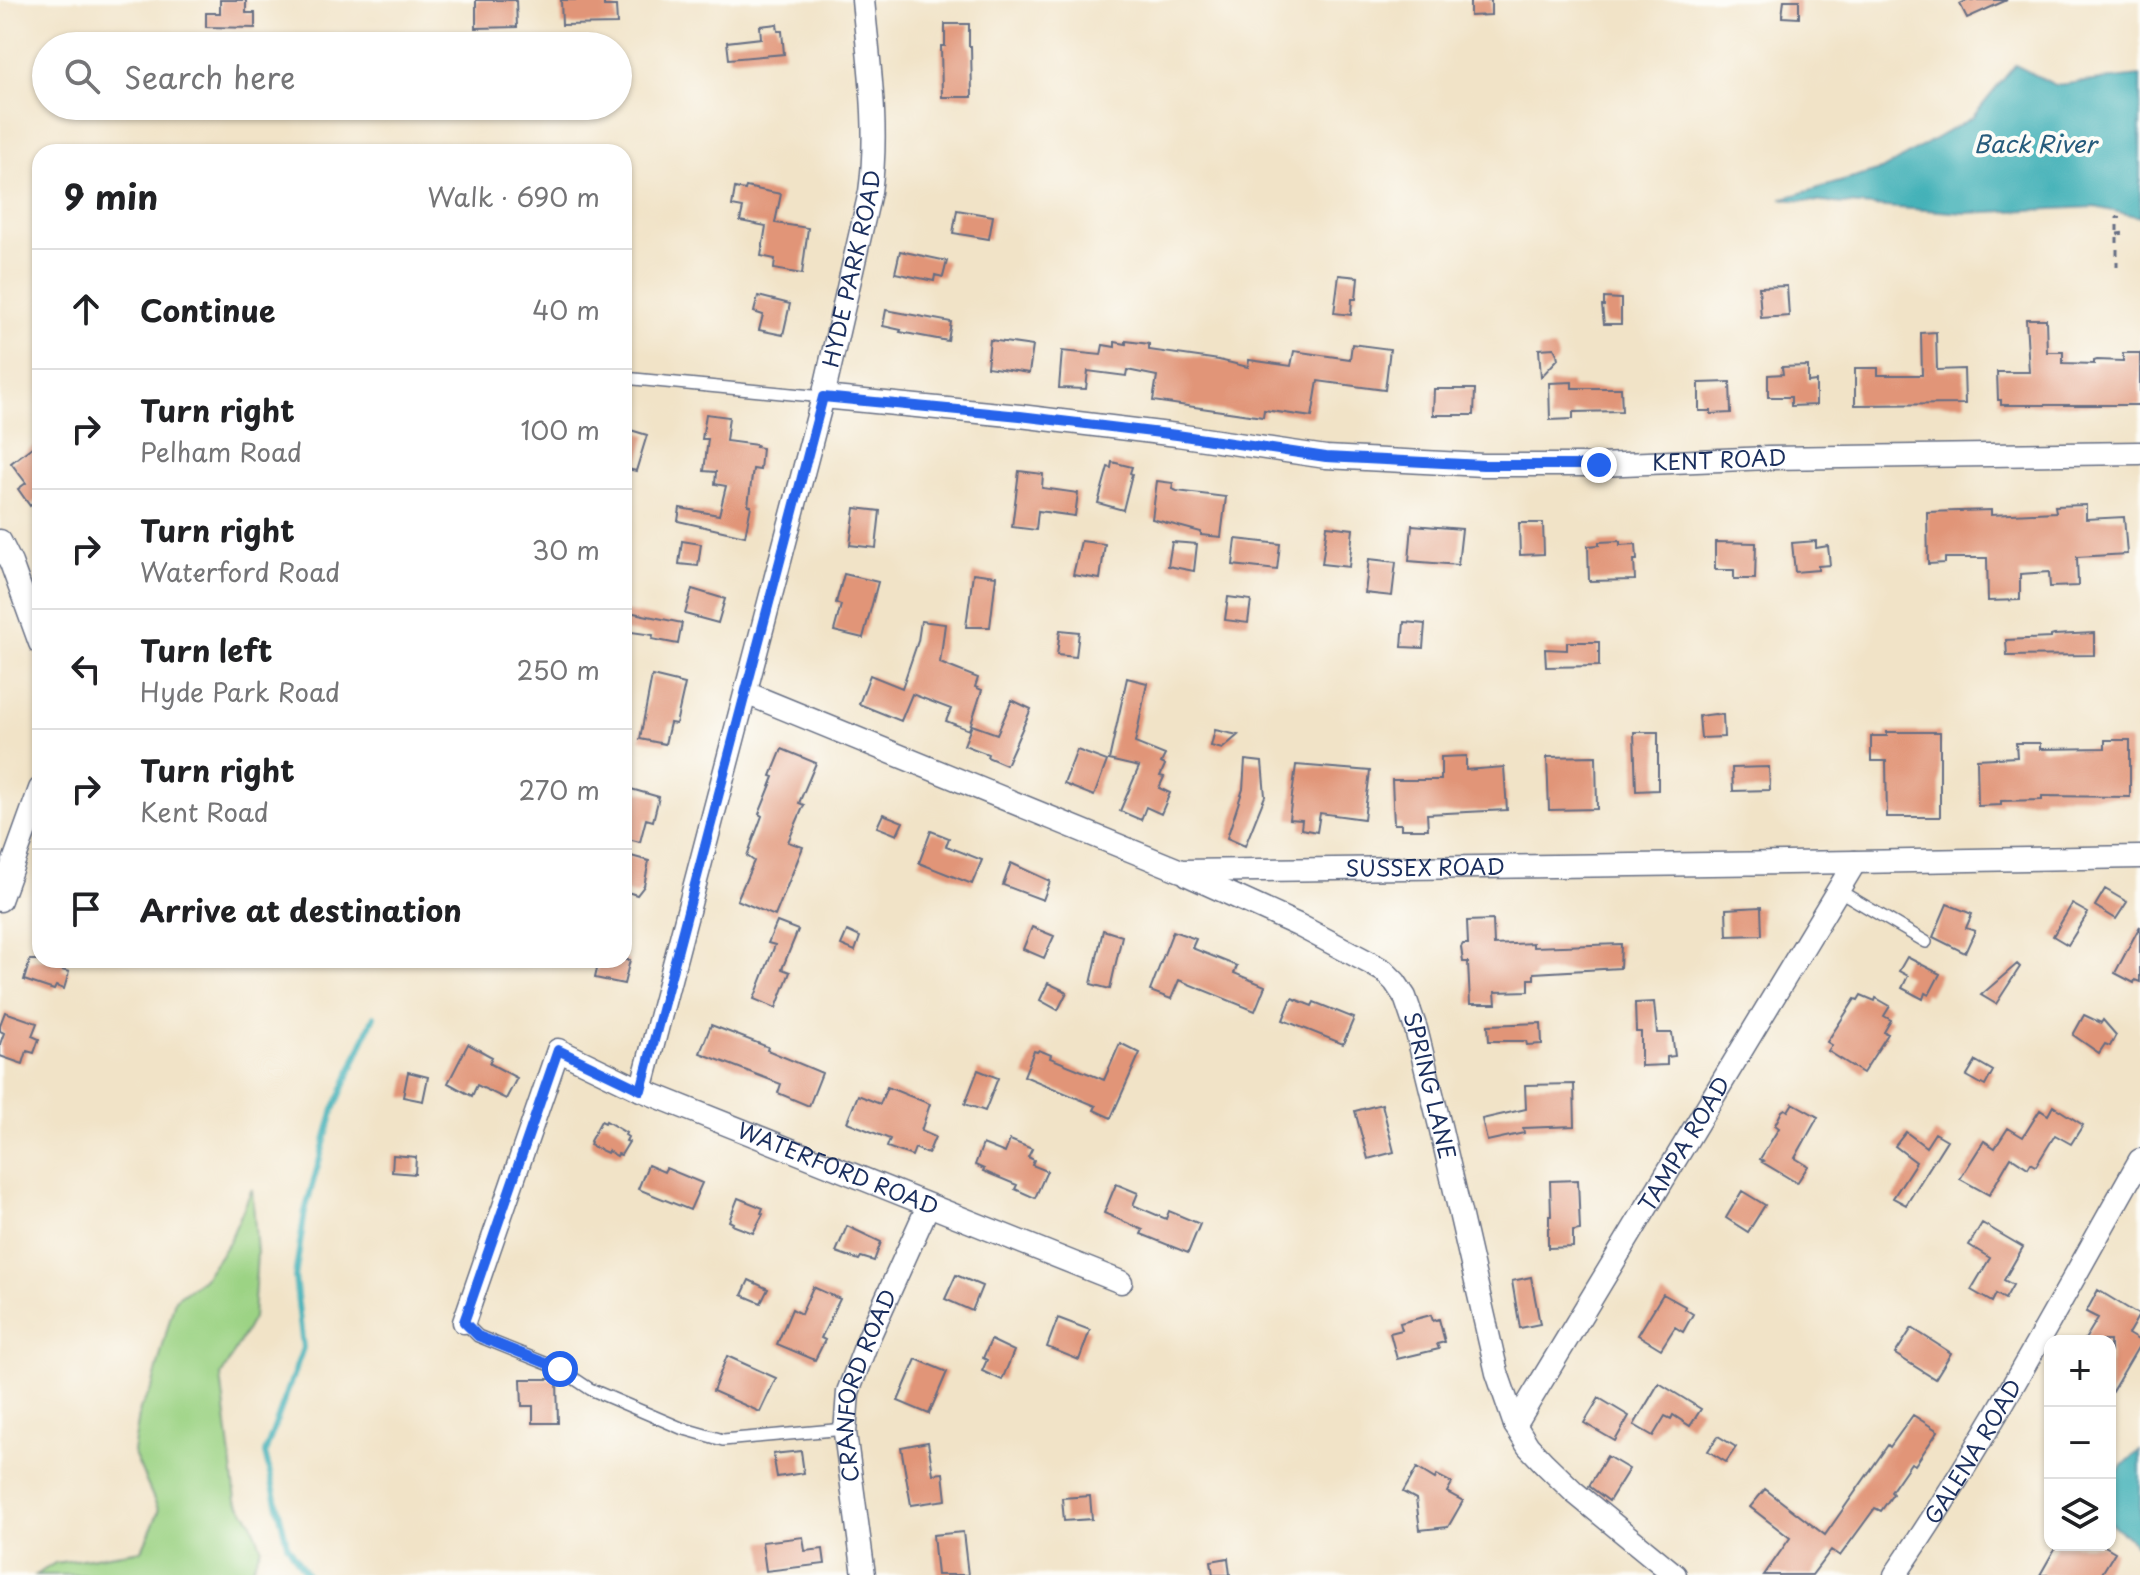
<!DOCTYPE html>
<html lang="en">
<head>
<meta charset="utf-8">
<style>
	:root { --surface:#fff; --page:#f2f2f2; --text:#202124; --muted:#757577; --line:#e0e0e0 }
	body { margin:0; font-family:"Playpen Sans",sans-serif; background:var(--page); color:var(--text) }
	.controls { position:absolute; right:24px; bottom:24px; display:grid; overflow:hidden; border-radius:16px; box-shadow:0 2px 6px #0004 }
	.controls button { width:72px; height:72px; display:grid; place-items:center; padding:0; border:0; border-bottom:2px solid var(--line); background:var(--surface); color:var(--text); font:40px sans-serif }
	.stop { position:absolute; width:24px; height:24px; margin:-18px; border:6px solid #2563eb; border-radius:50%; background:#fff }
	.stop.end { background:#2563eb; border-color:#fff; box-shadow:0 2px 8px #0008 }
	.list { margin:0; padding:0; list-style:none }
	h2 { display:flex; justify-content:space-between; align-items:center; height:104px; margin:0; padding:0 32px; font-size:34px }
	h2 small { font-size:26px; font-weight:400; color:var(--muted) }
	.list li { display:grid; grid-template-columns:52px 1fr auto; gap:24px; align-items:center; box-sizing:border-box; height:120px; padding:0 32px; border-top:2px solid var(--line) }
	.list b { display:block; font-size:30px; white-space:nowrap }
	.list p { margin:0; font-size:26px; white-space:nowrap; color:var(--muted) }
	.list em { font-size:26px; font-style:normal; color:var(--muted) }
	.icon { flex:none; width:44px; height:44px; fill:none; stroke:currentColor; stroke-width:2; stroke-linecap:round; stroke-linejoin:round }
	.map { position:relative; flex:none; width:2140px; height:1575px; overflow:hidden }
	.search { position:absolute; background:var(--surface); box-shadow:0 2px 6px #0004; left:32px; top:32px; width:600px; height:88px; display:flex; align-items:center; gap:20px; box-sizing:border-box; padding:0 28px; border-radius:44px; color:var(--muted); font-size:30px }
	.panel { position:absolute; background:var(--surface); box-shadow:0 2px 6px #0004; left:32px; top:144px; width:600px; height:824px; border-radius:24px }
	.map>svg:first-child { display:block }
	.green { fill:#9cd384; stroke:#5c8171; stroke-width:2 }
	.water { fill:#3eafb6; stroke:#2c6f8a; stroke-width:2 }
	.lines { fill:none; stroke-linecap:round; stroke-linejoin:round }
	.stream { stroke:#3eafb6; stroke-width:6 }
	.building { fill:#e19578 }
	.service-casing { stroke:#666e83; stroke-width:14 }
	.minor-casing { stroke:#666e83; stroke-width:25 }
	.path { stroke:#666e83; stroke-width:3; stroke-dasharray:6 6; stroke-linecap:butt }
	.service { stroke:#fff; stroke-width:11 }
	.minor { stroke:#fff; stroke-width:22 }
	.route { stroke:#2563eb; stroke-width:10 }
	.labels { text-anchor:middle; stroke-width:8; stroke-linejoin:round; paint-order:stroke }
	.street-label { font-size:22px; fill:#1b2f5e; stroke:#fdfcf7 }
	.water-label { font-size:24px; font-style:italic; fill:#275c7d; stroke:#fdfcf7 }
</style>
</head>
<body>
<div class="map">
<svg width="2140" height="1575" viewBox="0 0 2140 1575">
	<rect width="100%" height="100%" fill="#fdfcf7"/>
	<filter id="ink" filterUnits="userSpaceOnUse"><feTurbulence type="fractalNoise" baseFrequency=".0125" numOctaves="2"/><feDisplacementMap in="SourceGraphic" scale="16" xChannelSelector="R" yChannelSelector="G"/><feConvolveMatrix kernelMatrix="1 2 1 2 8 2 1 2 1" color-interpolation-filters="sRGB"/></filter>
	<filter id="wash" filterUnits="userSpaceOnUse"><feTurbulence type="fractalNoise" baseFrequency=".006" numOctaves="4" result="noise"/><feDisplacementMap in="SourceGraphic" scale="32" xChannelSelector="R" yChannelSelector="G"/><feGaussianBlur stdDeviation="1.8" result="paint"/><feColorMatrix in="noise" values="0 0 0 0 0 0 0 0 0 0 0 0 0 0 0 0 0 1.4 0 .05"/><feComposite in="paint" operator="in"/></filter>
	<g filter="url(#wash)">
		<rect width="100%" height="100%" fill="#f1e3c7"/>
		<!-- green -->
		<path class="green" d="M252,1189l5,64 -4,65 -32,58 15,124 15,20 10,27 -12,28h-213l19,-12 87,-13 17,-39 -26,-59 7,-43 12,-21 23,-89 28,-20 26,-37z"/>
		<!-- water -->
		<path class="water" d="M2015,65l40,20 85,-9v141l-45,-10 -130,6 -184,-14 100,-29 92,-53z
			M2140,1451v97l-30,-26c0,-37 -3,-47 30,-71z"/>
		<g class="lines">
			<!-- stream -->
			<path class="stream" d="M307,1575l-20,-31 -22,-91 38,-105 -8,-71 10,-66 28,-99 41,-96"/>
		</g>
		<g id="blocks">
			<!-- building -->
			<path class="building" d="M220,0h26v13h9v15l-49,-1v-14h14z
				M476,0h40l1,27 -41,1z
				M561,0h43v6h12l1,18 -55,1z
				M1470,0h21v15l-21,1z
				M1784,0h15v18l-17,-1z
				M1968,0h39l-40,18 -7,-14z
				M777,24l1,7h4l2,23 -55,5 -2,-17 34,-4 -1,-12z
				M945,24h24v22h2l1,51h-30l-1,-51h4z
				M746,187l35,7 -6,29 33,5 -6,46 -28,-5 1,-10 -14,-3 5,-30 -26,-5 3,-13 -11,-2 3,-18 10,2z
				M957,210l36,6 -4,23 -36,-6z
				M900,251l47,10 -4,16 -8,-2 -1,6 -39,-8z
				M1339,275l19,2 -2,22h-4l-1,16 -17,-2z
				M1787,286l2,30 -28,2 -2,-31z
				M758,296l32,8 -7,31 -24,-5 4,-15 -9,-3z
				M1604,298l17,1v25h-17l-2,-18h2z
				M886,310l65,12 -3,19 -48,-9 1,-2 -18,-4z
				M2026,319h20l1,33h16v11l31,1v-3l3,-1 26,1v-8h17v52h-139v-5h-3l-1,-28h32z
				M1936,332l1,38 27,-1 1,35 -110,1v-37h23v7h44l-1,-42z
				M990,340l43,6 -4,27 -42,-6z
				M1126,341l23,3v6l70,10 29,7 1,-7 42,6 3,-15 56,8 2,-15 38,5 -5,41 -67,-9 -6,36 -48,-7 -1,7 -110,-16 4,-25 -30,-6 -1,6 -38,-5 -2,18 -27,-1 3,-37 39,4 2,-10 12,2v-5l11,2z
				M1554,348l3,6 1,5 -17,18 -2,-28z
				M1808,366v16l8,-1v24l-25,1v-9h-23v-22l15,-1 -1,-7z
				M1572,382v6h49l1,23 -49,1v7l-23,1 -1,-37z
				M1730,382l1,31 -20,1v-3h-12v-28z
				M1434,389h41l-1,26h-41z
				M706,414l23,3 -3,24 31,4 -1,2 6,1 -2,22 -7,-1 -5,36 3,1 -6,30 -67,-15 2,-13 39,7 7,-29 -11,-2 1,-12 -12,-1 4,-32h-6z
				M624,428l23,7 -11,36 -12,-3z
				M40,441v61l-2,-3 -8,7 -12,-17 8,-6 -15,-20z
				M1112,462l20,5 -2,6 2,1 -9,36 -25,-7 10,-36 3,1z
				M1019,471l24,3 -1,14 36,5 -3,23 -37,-5 -2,19 -24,-3z
				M1157,481l16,2 -1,6 5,2 49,6 -5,40 -20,-2v-3l-49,-13z
				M2086,505v14l38,-2 3,37 -50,3 1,29 -28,1 -1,-15 -29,2v26l-32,1 -1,-43h-42v5l-17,1 -1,-52 64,-2v5l65,-3 -1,-6z
				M855,508l25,3 -4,37 -26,-3z
				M1519,523h24l1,31 -24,1z
				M1412,525l50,4 -4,36 -49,-4z
				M1327,526l26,3 -4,38 -27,-3z
				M1236,539l44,5 -3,26 -44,-5z
				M682,541l19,3 -3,22 -19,-2z
				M1081,541l24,3 -5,35 -27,-4z
				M1620,541v4l16,-1 1,16h-3l1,20 -46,1 -1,-35 11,-1v-3z
				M1816,541v7l12,-2 2,19 -12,1v4l-23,2 -3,-29z
				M1172,542l25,2 -3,27 -26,-5z
				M1715,542l41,1 -1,36h-21v-9h-19z
				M1369,559l27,3 -4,34 -27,-3z
				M973,573l23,3 -6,51h-24z
				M844,574l34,8 -15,56 -29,-7 7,-26 -5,-2z
				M692,589l33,10 -7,24 -33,-9z
				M1228,597l23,3 -3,23 -23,-3z
				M624,611l58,12 -4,21 -26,-5 1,-4 -29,-4z
				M921,621l24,3 -5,39 38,15 -3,9 7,3 -13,40 -23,-9 5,-12 -39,-15 -11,27 -42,-17 11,-29 32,13 16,-47z
				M1404,622l21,2 -2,24 -21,-1z
				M1060,630l19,2 -3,25 -19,-2z
				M2094,633v22l-87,1 -1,-16 45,-2v-2l3,-1z
				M1567,642h32v24l-53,1 -1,-18 22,1z
				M652,676l33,8 -9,40 -6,-1 -5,21 -25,-5z
				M1127,678l20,5 -12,60 30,12 -4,8 4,2 -5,11 4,1 -5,11 11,5 -9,21 -15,-7 -5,13 -21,-9 19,-44 -30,-7z
				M1012,700l19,9 -25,56 -19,-8 1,-3 -24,-9 8,-20 25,9z
				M1715,714l8,1 1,22 -23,1 -2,-22z
				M1215,730l23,5 -16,14 -11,-3z
				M1634,732h24v58l-22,1z
				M1887,732h53v85h-53l-1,-56h-15v-25h16z
				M2105,740h25v57l-88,-1v4l-41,1v4l-23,1 -1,-47 40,-2 -1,-14h24v6l65,-1z
				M782,749l34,14 -17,40 5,2 -16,37 15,5 -28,69 -38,-16 17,-39 -7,-5 15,-40 -3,-2 15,-37 -3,-1z
				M1077,750l30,11 -13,35 -30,-12z
				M1466,756v14l38,-3 3,43 -80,4 1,15h-27v-5h-7l-2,-44h49v-23z
				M1596,756l1,53 -48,1 -2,-53z
				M1245,760l17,2 3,34 -20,50 -18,-8 16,-49z
				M1296,765l74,6 -6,48 -44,-6 -3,19 -16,-3 1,-9 -13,-1z
				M1769,767l1,23 -37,1 -1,-23z
				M624,787l35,10 -6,24 -7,-2 -6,23 -16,-4z
				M883,814l20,8 -6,13 -20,-8z
				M931,831l18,7 -3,8 36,14 -10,24 -53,-21z
				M624,854l25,7 -5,25 -7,9 -13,-4z
				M1011,863l39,18 -7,19 -40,-15z
				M2105,889l22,13 -11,17 -21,-13z
				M1947,904l25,10 -6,14 9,3 -10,22 -32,-16z
				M2072,904l16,9 -20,32 -15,-9z
				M1761,907l1,28 -35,1 -1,-27z
				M1493,920l1,25 39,-2v4l88,-3 -1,24 -86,5v6h-5v12l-34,1 1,12h-26l-2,-42h-5l-2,-15 2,-3h5l-1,-23z
				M777,922l21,8 -16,39 8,3 -14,36 -22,-9 21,-54 -7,-2z
				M2140,926v56l-5,-2 -1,3 -19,-10z
				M1032,927l22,9 -10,22 -21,-9z
				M1103,930l19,6 -12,53 -19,-5z
				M847,931l13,6 -5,14 -14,-6z
				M1173,931l23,8 -4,9 45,18 -3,7 31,13 -10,25 -76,-31 -8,19 -21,-8z
				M1907,957l33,17 -11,21 -4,-2 -2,6 -21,-11 6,-12 -9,-5z
				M30,960h36l-4,10 7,2 -5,17 -8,-3 -2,4 -30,-10z
				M599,960h31l-6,24 -29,-6z
				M2017,964l3,3 -24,37 -15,-9z
				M1048,983l19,9 -9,18 -18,-10z
				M1861,995l14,6 1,-3 14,8 -6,10 7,4 -7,12 4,2 -25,39 -35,-22 4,-6 -5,-3 28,-43 3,1z
				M1292,998l20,8 2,-4 40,16 -11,26 -60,-24z
				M1654,1002l3,31h15l3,23 -8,1v8l-26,1v-34h-5l-1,-29z
				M5,1012l32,11 -5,13 7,3 -5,14 -7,-2 -4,13 -23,-8v-12l4,-11 -4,-2v-6z
				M2084,1015l17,8 2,-3 13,15 -6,11 -5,-2 -6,9 -26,-18z
				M1541,1023l1,21 -15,1 -1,-4h-37l-1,-16z
				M711,1025l57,22 -1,3 55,23 -13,33 -31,-13 3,-9 -81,-31z
				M1120,1043l20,10 -29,65 -17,-8 2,-4 -72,-30 10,-25 3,1 2,-2 12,5 -1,3 54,22z
				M468,1044l24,13 -3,6 28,15 -11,21 -29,-14 -5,11 -24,-13z
				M1976,1061l17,10 -8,15 -18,-10z
				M978,1070l20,8 -13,33 -20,-7z
				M408,1072l20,5 -5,24 -20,-4z
				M1574,1084l1,42 -52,2 1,5 -37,8 -5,-22 44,-10 -1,-24z
				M887,1087l43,17 -9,27 14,6 -7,17 -13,-6 -3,8 -25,-9 3,-8 -43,-17 11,-27 22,9z
				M1793,1103l25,14 -23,41 13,8 -11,17 -35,-21 2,-1 -4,-2 19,-31 -4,-3 7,-14 3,-2 3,2z
				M1382,1104l12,48 -26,7 -13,-48z
				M2053,1106l30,19 -12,19 -16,-9 -19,31 -5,-3 -3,5 -17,-11 -22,38 -29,-16 24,-38 11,7 13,-20 15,9 17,-27 8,5z
				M601,1121l4,2 1,-2 20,12 -1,2 3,2 -2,4 3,1 -8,13 -3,-1 -1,2 -9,-5 -1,2 -17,-8 1,-3 -1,-1z
				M1906,1132l20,15 9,-14 12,7 -41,65 -13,-7 23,-36 -21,-16z
				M1010,1140l22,9 -4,8 6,3 -2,5 15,6 -12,27 -20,-9 2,-4 -34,-14 1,-2 -9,-4 8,-21 22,9z
				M393,1155l23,2 -1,17 -23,-2z
				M648,1165l16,7 2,-4 36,15 -12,27 -52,-21z
				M1578,1180l2,50 -7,1v16l-25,1v-20l1,-1v-11h2l-1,-35z
				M1116,1184l22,9 -5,12 33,14 3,-8 31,13 -12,29 -47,-19 2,-4 -39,-17z
				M1742,1191l23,14 -17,27 -22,-14z
				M738,1198l25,10 -2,5 2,1 -10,19 -21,-8 1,-2 -4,-2z
				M1982,1223l41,24 -19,33 9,5 -8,14 -9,-5 -4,8 -21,-12 19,-32 -21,-13z
				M847,1226l34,16 -7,19 -13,-4 -2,3 -23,-8z
				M956,1275l26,11 -10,25 -27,-12z
				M1531,1277l9,47 -20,4 -8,-47z
				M749,1280l19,9 -7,14 -19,-8z
				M813,1287l27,12 -19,39 4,2 -10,20 -38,-16 15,-35 9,5z
				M2098,1290l41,25 -11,19 12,7v3l-30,51v-54h-26l14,-23 -12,-6z
				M1663,1294l23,13 -1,2 8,5 -10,18 -8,-5 -14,22 -23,-14z
				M1431,1315l2,6 6,-2 6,23 -8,2 2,5 -42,10 -7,-26 12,-3 -2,-7z
				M1058,1318l32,12 -11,30 -32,-13z
				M1912,1328l39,25 -16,26 -40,-25z
				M991,1340l23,11 -12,29 -20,-9 5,-11 -4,-2z
				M727,1356l49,22 -16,34 -47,-21z
				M916,1359l31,13 -18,42 -31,-13z
				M521,1379h36l1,44h-25v-17h-11z
				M1659,1383l42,26 -11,17 -17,-11 -2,4 -6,-3 -12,20 -19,-11z
				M1599,1398l30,18 -14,25 -31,-18z
				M1913,1415l25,16 -23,34 -4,-2 -20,29 2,2 -12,17 -6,-3 -35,48 -9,-6 -19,25h-48l26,-37 -40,-31 15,-18 60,46 63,-90 2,2z
				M1718,1436l18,11 -10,15 -18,-11z
				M928,1442l5,32 10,-1 3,27 -35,5 -10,-58z
				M801,1451l3,22 -27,4 -4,-23z
				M1607,1456l22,13 -20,32 -20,-15z
				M1417,1468l18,11 2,-4 15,8 -5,9 16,9 -15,26 -28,3 -4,-31 -13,-7z
				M1090,1496l2,23 -28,2 -2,-23z
				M963,1532l5,43h-31l-4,-40z
				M803,1537l2,14 18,-2 2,15 -59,7 -4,-29z
				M2057,1545h46l12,7 -14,23h-61z
				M1228,1558l2,17h-17l-2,-14z"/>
		</g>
	</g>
	<g filter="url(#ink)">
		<use href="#blocks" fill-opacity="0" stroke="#666e83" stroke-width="2"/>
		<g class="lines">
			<!-- service casing -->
			<g class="service-casing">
				<path id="service" d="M624,378l199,19
					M1838,890l88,52
					M464,1322l14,14 82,33 30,20 91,39 42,12 122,-11"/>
			</g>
			<!-- minor casing -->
			<g class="minor-casing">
				<g id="minor">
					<path id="s1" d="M823,397l197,19 157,19 149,22 157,8h116l170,-7 371,-5"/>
					<path d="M0,541l11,22 29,80"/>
					<path id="s2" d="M746,693l435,178 674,-9 285,-5"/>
					<path id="s3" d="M1188,875l110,50 70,37 16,9 11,11 10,15 11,32 25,101 56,243 18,52 13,21 16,17 30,29 101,83"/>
					<path d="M0,900l40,-111"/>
					<path id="s4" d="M641,1090l182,-693 47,-205c9,-64 -1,-128 -7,-192"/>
					<path id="s5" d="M464,1322l94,-272 83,40 480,192"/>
					<path id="s6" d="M1515,1425l340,-563"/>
					<path id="s7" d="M864,1575l-19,-142 3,-41 21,-55 59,-131"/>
					<path id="s8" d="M1895,1575c91,-133 166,-276 245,-415"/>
				</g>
			</g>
			<!-- path -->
			<path class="path" d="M2117,234l9,-1
				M2117,267v-50l9,1"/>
			<!-- service -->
			<use href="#service" class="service"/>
			<!-- minor -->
			<use href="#minor" class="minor"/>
		</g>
	</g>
	<g class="lines" filter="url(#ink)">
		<!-- route -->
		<path class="route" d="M560,1369l-82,-33 -14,-14 94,-272 83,40 182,-693 197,19 157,19 149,22 157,8h116"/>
	</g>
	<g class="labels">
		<!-- street labels -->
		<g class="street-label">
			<text dy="8" stroke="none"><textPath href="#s4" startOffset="848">HYDE PARK ROAD</textPath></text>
			<text dy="8" stroke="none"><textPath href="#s1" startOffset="900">KENT ROAD</textPath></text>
			<text dy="8" stroke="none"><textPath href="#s2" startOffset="714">SUSSEX ROAD</textPath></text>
			<text dy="8" stroke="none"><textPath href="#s3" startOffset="344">SPRING LANE</textPath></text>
			<text dy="8" stroke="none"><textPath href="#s6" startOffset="328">TAMPA ROAD</textPath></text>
			<text dy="8" stroke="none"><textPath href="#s5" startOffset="592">WATERFORD ROAD</textPath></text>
			<text dy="8" stroke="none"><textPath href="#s7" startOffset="194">CRANFORD ROAD</textPath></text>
			<text dy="8" stroke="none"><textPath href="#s8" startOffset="146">GALENA ROAD</textPath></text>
		</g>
		<!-- water labels -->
		<g class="water-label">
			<text x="2035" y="153">Back River</text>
		</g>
	</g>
</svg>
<div class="controls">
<button>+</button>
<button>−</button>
<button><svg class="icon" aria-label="layers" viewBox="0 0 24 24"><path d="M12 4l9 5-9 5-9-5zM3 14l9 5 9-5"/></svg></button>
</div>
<div class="stop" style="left:560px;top:1369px"></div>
<div class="stop end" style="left:1599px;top:465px"></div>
<div class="search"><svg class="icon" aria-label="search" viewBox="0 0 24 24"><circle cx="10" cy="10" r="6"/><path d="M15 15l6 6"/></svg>Search here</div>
<section class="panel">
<h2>9 min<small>Walk · 690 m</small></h2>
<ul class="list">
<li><svg class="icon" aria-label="ahead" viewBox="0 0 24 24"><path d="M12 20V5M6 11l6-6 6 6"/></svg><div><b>Continue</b></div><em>40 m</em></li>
<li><svg class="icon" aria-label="right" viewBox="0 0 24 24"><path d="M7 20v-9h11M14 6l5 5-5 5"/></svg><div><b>Turn right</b><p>Pelham Road</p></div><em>100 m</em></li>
<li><svg class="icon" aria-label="right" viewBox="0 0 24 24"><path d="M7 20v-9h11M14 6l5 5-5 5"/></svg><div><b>Turn right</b><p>Waterford Road</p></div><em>30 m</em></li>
<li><svg class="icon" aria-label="left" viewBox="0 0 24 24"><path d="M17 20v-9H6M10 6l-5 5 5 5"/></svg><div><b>Turn left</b><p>Hyde Park Road</p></div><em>250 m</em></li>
<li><svg class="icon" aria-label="right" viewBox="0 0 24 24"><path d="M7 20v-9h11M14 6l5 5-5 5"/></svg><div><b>Turn right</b><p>Kent Road</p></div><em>270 m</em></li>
<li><svg class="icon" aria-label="arrive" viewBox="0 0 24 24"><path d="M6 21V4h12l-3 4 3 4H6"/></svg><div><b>Arrive at destination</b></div></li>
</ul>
</section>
</div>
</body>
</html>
